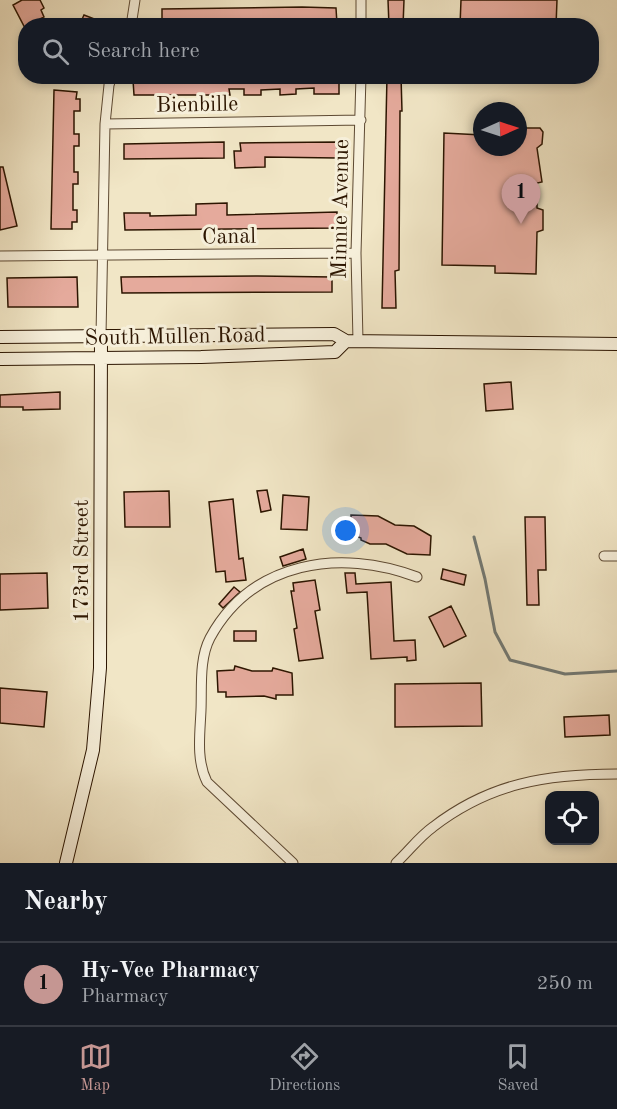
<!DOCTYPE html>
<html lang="en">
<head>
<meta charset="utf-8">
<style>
	:root { --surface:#171b24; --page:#20242c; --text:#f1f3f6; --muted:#9ea1a6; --line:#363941; --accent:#c59692 }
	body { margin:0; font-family:"Old Standard TT",serif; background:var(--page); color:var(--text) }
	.controls { position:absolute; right:18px; bottom:18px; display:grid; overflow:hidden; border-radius:12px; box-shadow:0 3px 9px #0003 }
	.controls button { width:54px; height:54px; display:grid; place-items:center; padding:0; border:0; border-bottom:2px solid var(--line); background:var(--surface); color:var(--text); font:30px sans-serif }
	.compass { position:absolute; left:473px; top:102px; width:54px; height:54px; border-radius:50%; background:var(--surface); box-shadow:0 3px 9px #0003; rotate:87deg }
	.you { position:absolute; left:346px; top:531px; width:21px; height:21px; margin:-15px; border:4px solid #fff; border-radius:50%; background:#1a73e8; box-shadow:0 0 0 9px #1a73e833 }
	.badge { display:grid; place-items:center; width:39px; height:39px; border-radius:50%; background:var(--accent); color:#111; font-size:20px; font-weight:700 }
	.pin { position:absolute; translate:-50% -50px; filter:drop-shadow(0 2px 3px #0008) }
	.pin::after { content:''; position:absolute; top:32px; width:21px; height:18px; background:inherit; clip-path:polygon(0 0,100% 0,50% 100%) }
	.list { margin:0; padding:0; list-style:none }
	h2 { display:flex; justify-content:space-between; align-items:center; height:78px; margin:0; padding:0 24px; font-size:26px }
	h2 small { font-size:20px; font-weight:400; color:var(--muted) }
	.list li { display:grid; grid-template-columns:39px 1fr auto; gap:18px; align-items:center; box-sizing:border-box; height:84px; padding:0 24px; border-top:2px solid var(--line) }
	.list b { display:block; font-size:22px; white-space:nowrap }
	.list p { margin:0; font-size:20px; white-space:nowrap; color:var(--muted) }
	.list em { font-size:20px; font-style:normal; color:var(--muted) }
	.icon { flex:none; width:33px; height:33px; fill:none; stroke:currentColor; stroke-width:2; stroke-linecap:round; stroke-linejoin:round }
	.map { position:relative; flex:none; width:617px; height:863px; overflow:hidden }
	.search { position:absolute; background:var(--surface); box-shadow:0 3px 9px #0003; left:18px; right:18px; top:18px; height:66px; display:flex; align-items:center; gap:15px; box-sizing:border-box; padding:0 21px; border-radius:24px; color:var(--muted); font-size:22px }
	.sheet { height:162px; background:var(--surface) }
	nav { display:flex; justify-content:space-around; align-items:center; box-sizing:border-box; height:84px; border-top:2px solid var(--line); background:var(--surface); font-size:16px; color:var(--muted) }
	nav a { display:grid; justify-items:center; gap:3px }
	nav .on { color:var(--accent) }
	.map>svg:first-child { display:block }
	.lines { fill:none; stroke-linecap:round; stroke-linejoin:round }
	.stream { stroke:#727974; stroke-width:3 }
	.building { fill:#e5aa9c; stroke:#2c1500; stroke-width:1.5 }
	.street-casing { stroke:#5d4932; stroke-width:11 }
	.secondary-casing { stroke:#2c1500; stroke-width:14 }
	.street { stroke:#f6efda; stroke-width:9 }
	.secondary { stroke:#f6efda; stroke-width:12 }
	.labels { text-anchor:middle; stroke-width:6; stroke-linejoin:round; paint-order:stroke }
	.street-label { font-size:22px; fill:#2c1500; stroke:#f6efda }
</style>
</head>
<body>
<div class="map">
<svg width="617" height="863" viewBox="0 0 617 863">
	<rect width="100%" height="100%" fill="#f1e6c6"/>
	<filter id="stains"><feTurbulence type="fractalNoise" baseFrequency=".00333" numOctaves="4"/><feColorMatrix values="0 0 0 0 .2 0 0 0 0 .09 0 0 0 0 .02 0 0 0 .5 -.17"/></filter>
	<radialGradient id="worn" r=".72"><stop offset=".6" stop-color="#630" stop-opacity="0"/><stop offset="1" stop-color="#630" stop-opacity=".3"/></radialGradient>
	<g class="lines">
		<!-- stream -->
		<path class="stream" d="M474,537l11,42 10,53 15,28 55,14 52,-3"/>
	</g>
	<!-- building -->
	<path class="building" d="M22,0h18l4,8 -3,2 3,7 -18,9 -1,2 -12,-23z
		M388,0h16l-1,26h-14z
		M461,0h96l-1,26h-96z
		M302,7l34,1 1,16 -26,1v-3l-149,3v-16z
		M84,15l26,10 -1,1h-30z
		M238,76h64v3l37,-1v16h-25v-6l-18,1v5l-16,1v-6l-19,1v5h-17v-6h-15l1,6h-96l-1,-15 105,-2z
		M387,76h14l1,35h-2l-1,159 -4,1 1,37h-14z
		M54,90l23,2 -1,7h4v12h-6v23h5v12h-5v26h4v12h-5v26h4v12h-5v7h-21z
		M518,128h22l3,4 -1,12 -5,4 5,34 -5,1v25l6,2v20l-6,2 -1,42 -41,-1v-7l-53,-1 2,-132 38,2v12h36z
		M224,142v16l-100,1v-15z
		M337,142v16l-72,-1v10l-30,1 -1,-17h7l-1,-8z
		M0,167h3l14,59 -17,4z
		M227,203v12l110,-3v16l-212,2 -1,-17h26v3l46,-1v-11z
		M258,276l74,1v15l-210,1 -1,-16z
		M77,277l1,30h-70l-1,-29z
		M511,382l2,27 -27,2 -2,-27z
		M60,392v17l-37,1v-3h-23v-12z
		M267,490l4,20 -10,2 -4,-21z
		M169,491l1,36h-45l-1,-35z
		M283,495l26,2 -2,33 -26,-1z
		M233,499l6,60 4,-1 3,22 -20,2 -1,-11 -9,1 -7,-70z
		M351,515l27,1 17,9 19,1 17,10 -1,19 -23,-1 -21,-10h-16l-9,-4v-2l-10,-4z
		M525,517h20l1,53h-8l1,35h-12z
		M303,549l3,10 -23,7 -3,-9z
		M443,569l23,6 -2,10 -23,-6z
		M47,573l1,35 -48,2v-36z
		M345,573h10l1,11 35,-2 3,59 21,-1 1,20 -9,1v-4l-36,2 -4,-67 -20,1z
		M315,580l5,30 -5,1 8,47 -24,3 -5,-32 3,-1 -6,-37h3l-1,-8z
		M234,587l6,5 -17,16 -4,-4z
		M451,606l15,30 -22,11 -15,-30z
		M234,631h22v10h-22z
		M235,666l17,5h20l1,-3 19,5 1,22h-17v4l-12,-3 -38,1v-5h-8l-1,-21 17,-1z
		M481,683l1,43 -87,1v-43z
		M0,688l47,4 -3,35 -44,-4z
		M609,715l1,20 -45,2 -1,-20z"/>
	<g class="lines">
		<!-- street casing -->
		<g class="street-casing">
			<path id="street" d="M361,0v26
				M131,26l4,-26
				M105,124l256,-4
				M0,256l356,-3
				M101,336l4,-212 4,-39 3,-9
				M358,341l-2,-88 5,-177
				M604,556h13
				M293,863l-86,-81c-11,-22 -7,-48 -6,-72 1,-23 -2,-51 9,-72 42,-77 130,-90 207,-61
				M396,863c13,-12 23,-26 37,-36 57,-44 114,-53 184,-53"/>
		</g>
		<!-- secondary casing -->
		<g class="secondary-casing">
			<path id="secondary" d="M0,337l334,-3 12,7 271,3
				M0,359l201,-2 134,-5 11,-11
				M66,863l27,-113 7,-82 1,-332"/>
		</g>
		<!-- street -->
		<use href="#street" class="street"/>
		<!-- secondary -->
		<use href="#secondary" class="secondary"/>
	</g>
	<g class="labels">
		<!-- street labels -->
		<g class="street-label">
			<text transform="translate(197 103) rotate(-1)" y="8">Bienbille</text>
			<text transform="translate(339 209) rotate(-89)" y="8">Minnie Avenue</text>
			<text transform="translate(229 235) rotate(-1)" y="8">Canal</text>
			<text transform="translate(175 335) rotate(-1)" y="8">South Mullen Road</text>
			<text transform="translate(80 561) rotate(-90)" y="8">173rd Street</text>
		</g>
	</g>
	<rect width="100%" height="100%" filter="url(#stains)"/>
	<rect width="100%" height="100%" fill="url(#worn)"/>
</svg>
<div class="controls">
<button><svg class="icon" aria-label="locate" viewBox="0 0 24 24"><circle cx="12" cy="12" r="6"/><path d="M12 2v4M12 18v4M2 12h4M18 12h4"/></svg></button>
</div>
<svg class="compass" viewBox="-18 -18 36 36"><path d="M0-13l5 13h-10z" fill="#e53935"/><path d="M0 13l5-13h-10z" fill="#9ea1a6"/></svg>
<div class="you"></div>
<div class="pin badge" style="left:521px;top:224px">1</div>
<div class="search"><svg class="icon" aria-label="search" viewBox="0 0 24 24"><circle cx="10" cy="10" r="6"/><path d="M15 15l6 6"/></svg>Search here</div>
</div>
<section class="sheet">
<h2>Nearby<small></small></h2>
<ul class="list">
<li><span class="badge">1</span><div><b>Hy-Vee Pharmacy</b><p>Pharmacy</p></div><em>250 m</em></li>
</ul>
</section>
<nav>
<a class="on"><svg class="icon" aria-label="map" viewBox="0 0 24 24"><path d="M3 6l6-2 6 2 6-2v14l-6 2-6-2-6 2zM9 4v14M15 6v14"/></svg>Map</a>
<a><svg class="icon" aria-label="directions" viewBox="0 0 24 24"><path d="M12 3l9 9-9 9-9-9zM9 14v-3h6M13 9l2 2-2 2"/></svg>Directions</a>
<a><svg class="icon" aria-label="saved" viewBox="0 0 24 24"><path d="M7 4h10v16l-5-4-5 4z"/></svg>Saved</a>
</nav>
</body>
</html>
